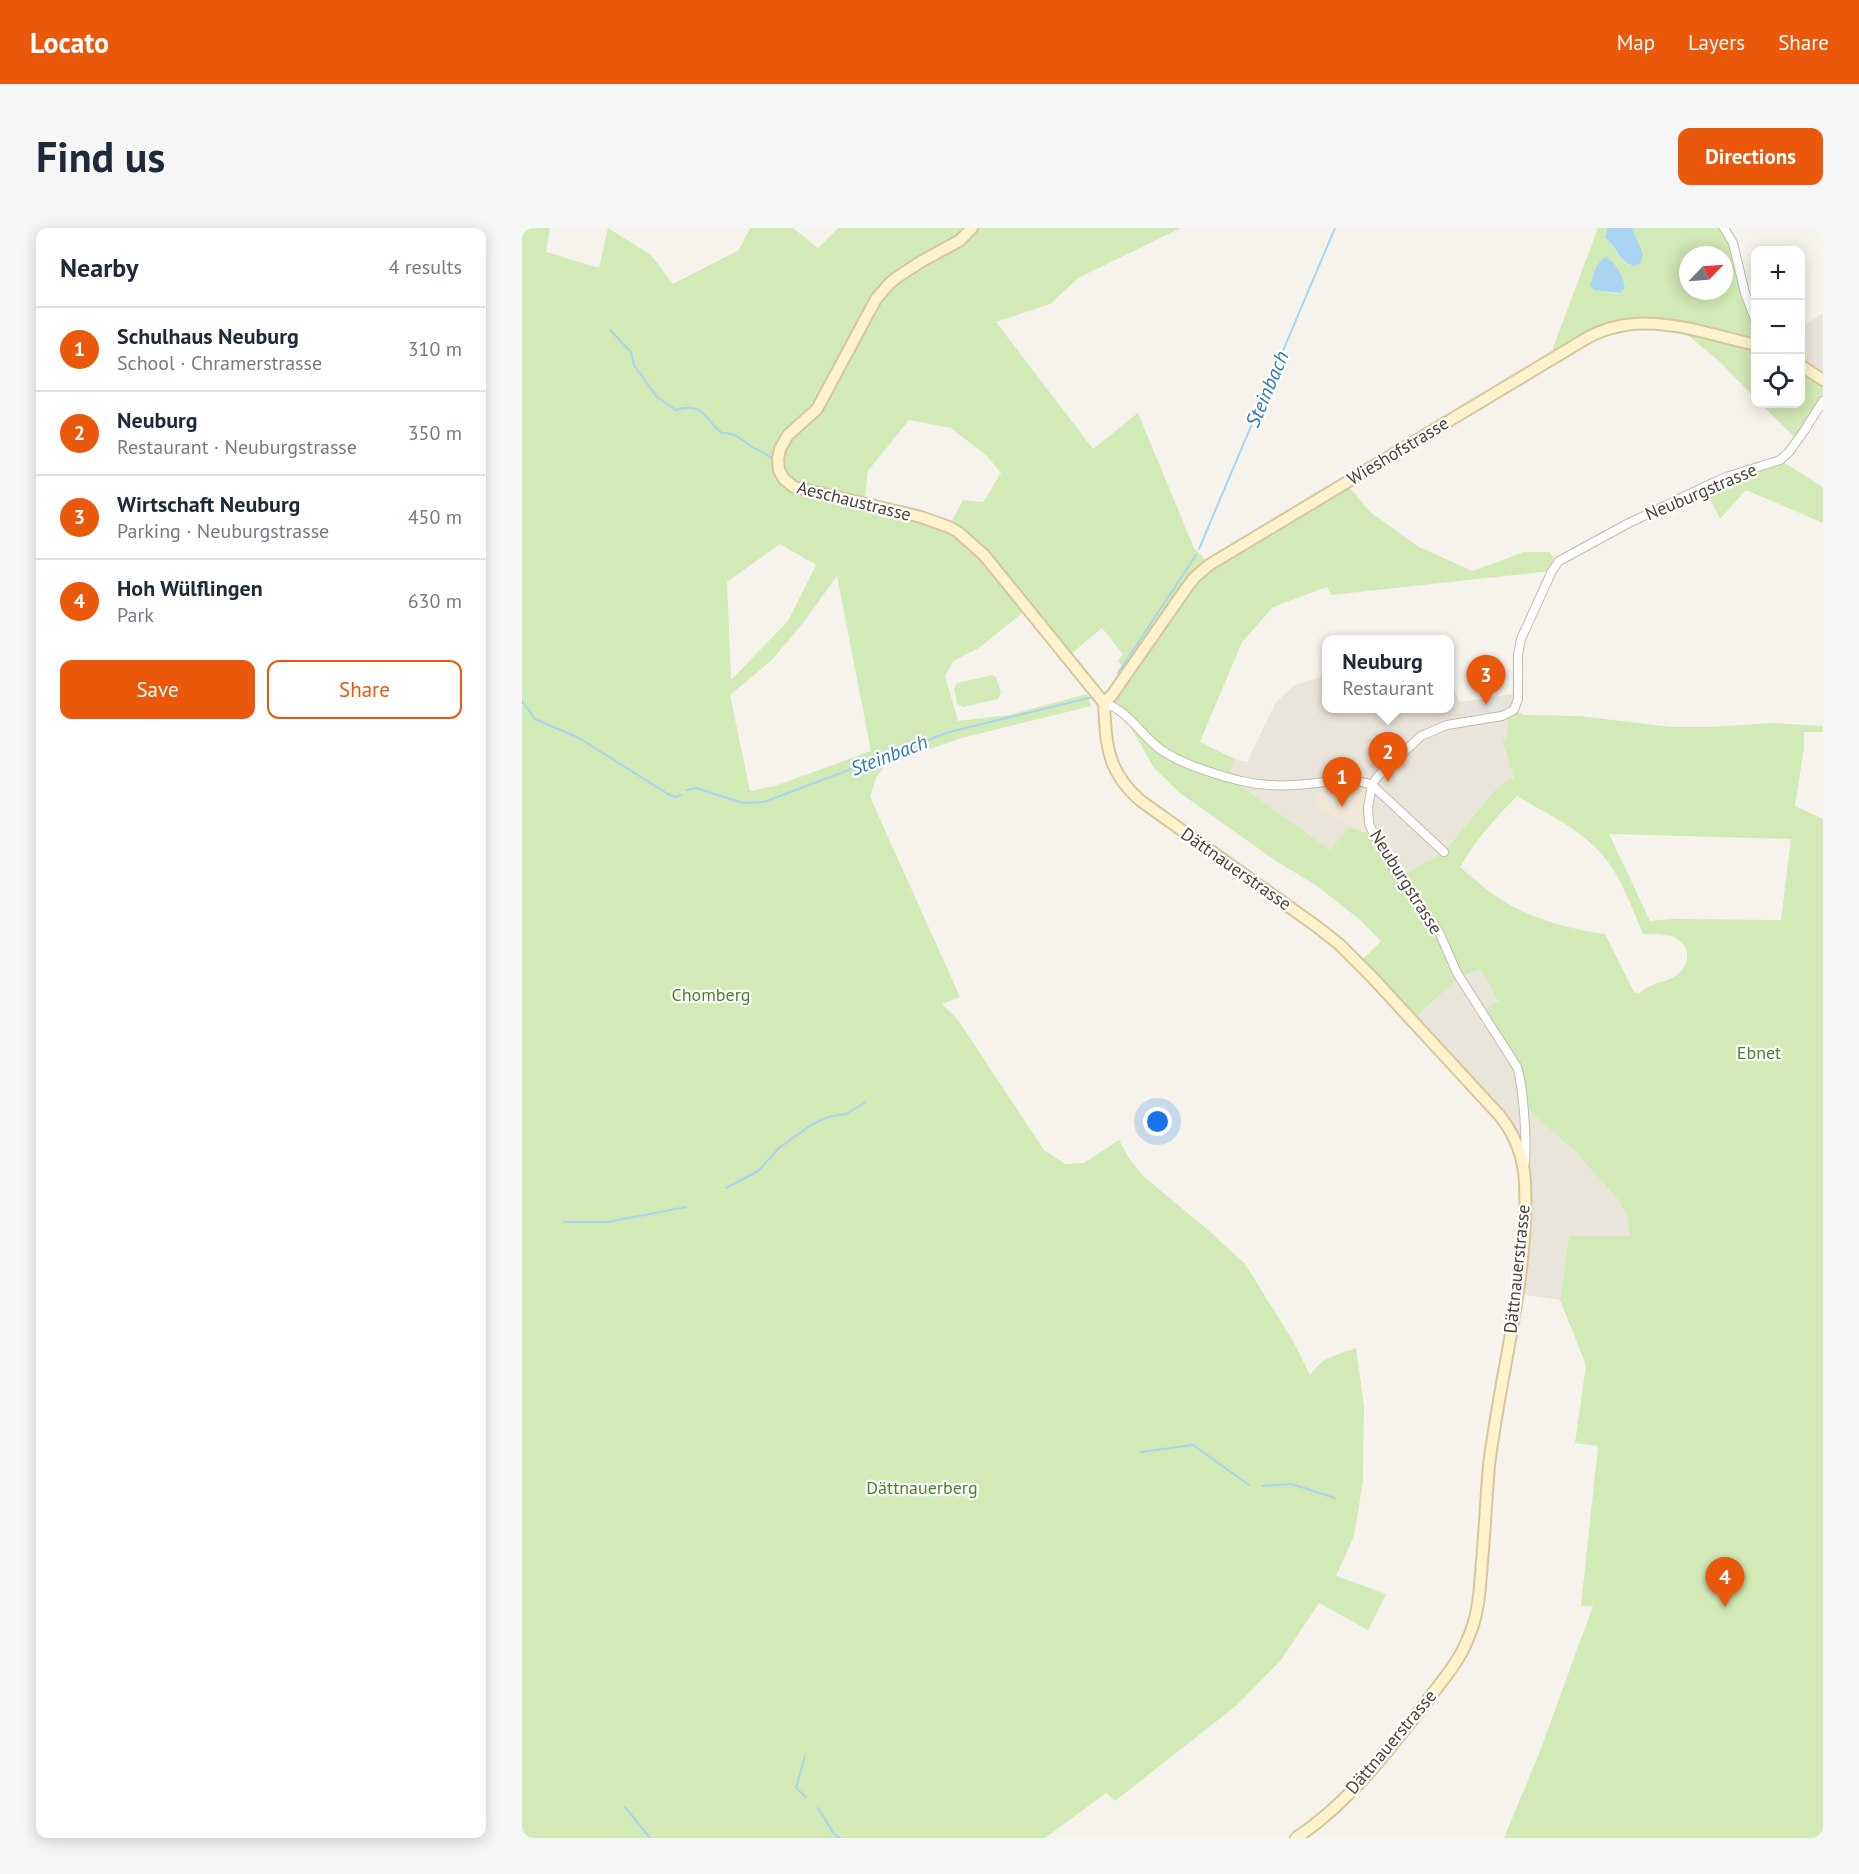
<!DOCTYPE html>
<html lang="en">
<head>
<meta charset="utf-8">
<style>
	:root { --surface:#fff; --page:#f6f6f7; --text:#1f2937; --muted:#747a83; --line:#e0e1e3; --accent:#ea580c }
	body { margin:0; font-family:"PT Sans",sans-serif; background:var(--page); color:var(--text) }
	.controls { position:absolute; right:18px; top:18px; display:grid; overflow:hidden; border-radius:12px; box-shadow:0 3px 15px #0003 }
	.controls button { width:54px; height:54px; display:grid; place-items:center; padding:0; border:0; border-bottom:2px solid var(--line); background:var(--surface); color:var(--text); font:30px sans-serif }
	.compass { position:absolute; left:1157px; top:18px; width:54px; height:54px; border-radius:50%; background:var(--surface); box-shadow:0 3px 15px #0003; rotate:65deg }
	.you { position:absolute; left:636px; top:894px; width:21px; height:21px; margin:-15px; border:4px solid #fff; border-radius:50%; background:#1a73e8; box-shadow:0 0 0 9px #1a73e833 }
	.badge { display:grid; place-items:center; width:39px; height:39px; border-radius:50%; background:var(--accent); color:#fff; font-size:20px; font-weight:700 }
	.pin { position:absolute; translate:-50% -50px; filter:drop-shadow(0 2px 3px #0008) }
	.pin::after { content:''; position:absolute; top:32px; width:21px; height:18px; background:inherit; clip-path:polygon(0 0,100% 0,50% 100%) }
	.popup { position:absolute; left:800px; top:407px; width:132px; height:78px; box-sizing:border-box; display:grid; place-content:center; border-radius:12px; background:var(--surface); filter:drop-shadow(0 2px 4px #0005); font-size:20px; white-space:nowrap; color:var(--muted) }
	.popup b { font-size:22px; color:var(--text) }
	.popup::after { content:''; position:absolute; left:50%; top:100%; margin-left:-12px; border:12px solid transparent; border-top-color:var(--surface) }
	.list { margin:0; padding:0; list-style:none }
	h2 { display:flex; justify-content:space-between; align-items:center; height:78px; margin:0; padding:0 24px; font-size:26px }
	h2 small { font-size:20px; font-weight:400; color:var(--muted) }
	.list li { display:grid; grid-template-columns:39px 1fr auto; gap:18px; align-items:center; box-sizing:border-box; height:84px; padding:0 24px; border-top:2px solid var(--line) }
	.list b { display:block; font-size:22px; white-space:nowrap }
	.list p { margin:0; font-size:20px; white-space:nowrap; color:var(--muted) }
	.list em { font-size:20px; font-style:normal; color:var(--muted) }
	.actions { display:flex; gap:12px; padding:18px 24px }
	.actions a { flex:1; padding:14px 0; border:2px solid var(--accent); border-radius:12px; text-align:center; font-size:21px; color:var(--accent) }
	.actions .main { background:var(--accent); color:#fff }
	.icon { flex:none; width:33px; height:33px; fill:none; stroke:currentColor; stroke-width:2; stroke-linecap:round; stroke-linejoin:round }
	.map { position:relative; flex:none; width:1301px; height:1610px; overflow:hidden; border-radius:12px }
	header { display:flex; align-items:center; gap:36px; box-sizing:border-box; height:84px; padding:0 30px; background:var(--accent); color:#fff }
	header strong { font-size:28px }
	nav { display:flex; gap:33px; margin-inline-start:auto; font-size:21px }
	.intro { display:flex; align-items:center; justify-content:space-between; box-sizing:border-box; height:144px; padding:0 36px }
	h1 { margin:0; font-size:42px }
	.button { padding:15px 27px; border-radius:12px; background:var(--accent); color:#fff; font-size:21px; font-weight:700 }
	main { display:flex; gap:36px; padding:0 36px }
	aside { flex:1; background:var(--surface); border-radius:12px; box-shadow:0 3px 15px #0003 }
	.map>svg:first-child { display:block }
	.residential { fill:#eae5da }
	.education { fill:#efe8d6 }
	.green { fill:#d2eab5; fill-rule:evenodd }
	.parking { fill:#e5e3e0 }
	.water { fill:#a9d4f2 }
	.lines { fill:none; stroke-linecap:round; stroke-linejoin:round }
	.stream { stroke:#a9d4f2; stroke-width:2 }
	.street-casing { stroke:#c2bbae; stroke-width:10 }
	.secondary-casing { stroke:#d6c79b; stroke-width:14 }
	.street { stroke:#fff; stroke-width:8 }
	.secondary { stroke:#fff3cd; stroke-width:10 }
	.labels { text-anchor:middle; stroke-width:4.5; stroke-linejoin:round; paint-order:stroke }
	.street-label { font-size:18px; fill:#4b4439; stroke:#fff }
	.park-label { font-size:18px; fill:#4a7f2a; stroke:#fff }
	.water-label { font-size:20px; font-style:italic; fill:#2e7ab2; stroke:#fff }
</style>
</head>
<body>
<header>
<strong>Locato</strong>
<nav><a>Map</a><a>Layers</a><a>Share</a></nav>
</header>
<div class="intro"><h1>Find us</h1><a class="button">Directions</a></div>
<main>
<aside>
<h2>Nearby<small>4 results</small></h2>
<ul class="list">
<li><span class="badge">1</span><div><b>Schulhaus Neuburg</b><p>School · Chramerstrasse</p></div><em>310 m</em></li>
<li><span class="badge">2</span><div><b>Neuburg</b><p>Restaurant · Neuburgstrasse</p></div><em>350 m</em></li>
<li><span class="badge">3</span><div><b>Wirtschaft Neuburg</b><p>Parking · Neuburgstrasse</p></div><em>450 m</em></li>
<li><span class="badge">4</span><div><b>Hoh Wülflingen</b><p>Park</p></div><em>630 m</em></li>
</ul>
<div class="actions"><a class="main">Save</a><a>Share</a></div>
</aside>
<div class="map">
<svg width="1301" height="1610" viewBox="0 0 1301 1610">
	<rect width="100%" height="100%" fill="#f6f3ec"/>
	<!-- residential -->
	<path class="residential" d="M1301,85v67l-22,-15v-38z
		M804,447v33h124v-24l10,18 58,-9 -2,15 -8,11v20l-6,2 12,37 -10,4 -9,8 -51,62 -45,25 -33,-44 -16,-6 -20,24 -102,-74 7,-18 12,3 29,-60 19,-17z
		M958,741l18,32 -16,10 31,49 16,50 45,40 19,20 12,16 12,13 6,8 5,13 2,16h-61l-9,64 -42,-6 7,-102 -10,-52 -103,-120 48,-43z"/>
	<!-- education -->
	<path class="education" d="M800,554l50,3 -1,45 -5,3 -7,-3 -1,1 -43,-25z"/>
	<!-- green -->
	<path class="green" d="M0,0h28l-4,24 53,16 9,-40 43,27 22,29 66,-34 11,-22h43l25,20 20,-20h343l-103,50 -28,26 -54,18 97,127 45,-36 56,135 15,16 136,-82 25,30 49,35 54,24 51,-19h26l6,12 -4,7 -221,24 -4,-8 -54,20 -31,35 -42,100 35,17 -7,18 102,73 20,-23 16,6 5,-3 28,47 45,-25 51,-62 9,-8 10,-4 -12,-38 5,-1 1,-20 6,-9 10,5 55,1 93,11h39l62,-4 50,3v6h-19v16l-9,58 28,13v1019h-319l36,-87 53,-145h-12l17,-160 -23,-3 11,-78 -26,-65 9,-64h61l-3,-20 -8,-15 -45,-51 -38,-33 -14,-15 -3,-27 -37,-64 16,-10 -18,-32 -20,8 -48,43 -53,-57 22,-22 -22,-22 -42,-33 -41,-25 -96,-68 -26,-25 -32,-56 -18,-9 24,-32 -10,-10 5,-7 -21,-26 -36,30 -39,-49 -48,39 -26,13 -8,15 13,45 51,-6 78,-21 4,12 -129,32 -76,26 -10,14 -6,19 90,200 -18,7 16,16 86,130 21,14 19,-1 35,-23 10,18 15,19 64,53 37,34 48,77 17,34c13,-19 25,-19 46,-27l8,58 -1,75 -9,55 -18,40 50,18 -18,36 -49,-27 -38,57 -44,45 -122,96 -9,-8 -61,45h-523zM387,192l42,8 36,28 14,17 -18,29 -20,-2 -14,27 -85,-23 4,-33zM258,316l36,21 -28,56 -57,59 -4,-98zM315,348l34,175 -96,35 -25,5 -20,-96 42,-35 31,-37zM995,568c32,19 68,35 91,66 15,21 25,48 35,72 15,0 33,-2 42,13 3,6 3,12 0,18 -9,20 -34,14 -46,29l-5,-2 -29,-58c-35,-5 -74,-15 -105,-35 -14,-9 -27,-21 -40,-32 15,-26 35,-49 57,-71zM1087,606l182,5 -10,81 -109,-1 -22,2z
		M1076,0h9l-2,10c10,8 14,23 26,28l10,-3 2,-6 -11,-29h92l31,94v76l-34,-35 -42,-35 -57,-3 -71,34 3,-14zM1166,27h36v36h-36zM1083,29l20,28 -1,4 -7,5 -20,-4 -6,-7c6,-9 4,-19 14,-26z
		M1279,137l22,15v21l-25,40 -37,-37h39z
		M1258,232l43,27v36l-77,-33 -26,29 -16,-32z
		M470,447l4,2 5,16 -3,6 -35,8 -6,-3 -3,-16 3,-5z"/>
	<!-- parking -->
	<path class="parking" d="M985,469l4,11 -4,2v-2h-3v4l-8,1 -1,-4 -4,1v4l-15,2 -1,-4h-3v4l-7,1 -2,-14z"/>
	<!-- water -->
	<path class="water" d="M1085,0h25l11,26 -2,9 -8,3c-13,-3 -17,-20 -28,-28z
		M1083,29c11,5 18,19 20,31l-6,5 -25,-3 -4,-4c4,-11 5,-22 15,-29z"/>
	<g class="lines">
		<!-- stream -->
		<path class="stream" d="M88,102l21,22 3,13 23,32 19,13c28,-9 28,9 46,23 12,-1 17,5 26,11 10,8 16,6 25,16
			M677,321l136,-321
			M596,445l78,-118
			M0,473l13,18 44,19 89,56 7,3 6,-2
			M165,562l9,-2 47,15 21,-1 185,-70 144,-35
			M204,960l32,-17 21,-23 32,-23 17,-8 18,-3 20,-12
			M42,994h44l78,-15
			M619,1224l52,-7 56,40
			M740,1258l30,-2 43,14
			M283,1528l-9,32 10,9
			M103,1579l25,31
			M296,1580l16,26 6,4"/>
		<!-- street casing -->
		<g class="street-casing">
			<path id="street" d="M1202,0l9,15 12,50 11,29
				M582,475c24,7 37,32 56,46 19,14 58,26 81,32 17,4 37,5 54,4 24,-1 54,-9 77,0l72,67
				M1002,938c4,-18 -1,-82 -7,-99l-60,-94 -18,-41 -40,-55 -23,-38 -7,-15 -1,-16 4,-23 5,-8 44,-41 26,-11 55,-9 12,-6 4,-11v-44l3,-16 31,-68 7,-10 70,-38 75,-36 22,-10 54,-17 9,-8 15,-21 19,-30"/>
		</g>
		<!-- secondary casing -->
		<g class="secondary-casing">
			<path id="secondary" d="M450,0l-13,13 -37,20 -26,17 -7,6 -13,15 -59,110 -29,26 -8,14 -2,10 1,11 5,9 10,8 127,30 28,10 9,5 26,23 120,148
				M1278,137l23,15
				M582,475c2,42 3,69 37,98l175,125 23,18 33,33 128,139c15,19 24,42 25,67 4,95 -25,189 -36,283 -3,32 -4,64 -7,95 -2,28 -3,54 -15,80 -9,22 -26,41 -40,60 -39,50 -78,102 -131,137
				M582,475l8,-8 73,-105 9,-12 15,-13 378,-227c55,-30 111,-6 169,7"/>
		</g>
		<!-- street -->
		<use href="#street" class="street"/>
		<!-- secondary -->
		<use href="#secondary" class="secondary"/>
	</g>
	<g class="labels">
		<!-- street labels -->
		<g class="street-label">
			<text transform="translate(876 223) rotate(-31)" y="6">Wieshofstrasse</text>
			<text transform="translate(1179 264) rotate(-23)" y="6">Neuburgstrasse</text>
			<text transform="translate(332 273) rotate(14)" y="6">Aeschaustrasse</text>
			<text transform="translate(714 641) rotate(35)" y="6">Dättnauerstrasse</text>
			<text transform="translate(884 654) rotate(58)" y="6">Neuburgstrasse</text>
			<text transform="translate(995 1041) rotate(-84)" y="6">Dättnauerstrasse</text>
			<text transform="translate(869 1514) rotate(-50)" y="6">Dättnauerstrasse</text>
		</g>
		<!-- park labels -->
		<g class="park-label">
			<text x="189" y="773">Chomberg</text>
			<text x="1237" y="831">Ebnet</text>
			<text x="400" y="1266">Dättnauerberg</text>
		</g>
		<!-- water labels -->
		<g class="water-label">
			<text transform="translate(745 161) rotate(-67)" y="7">Steinbach</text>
			<text transform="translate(367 527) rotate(-21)" y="7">Steinbach</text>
		</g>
	</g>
</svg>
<div class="controls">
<button>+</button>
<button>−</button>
<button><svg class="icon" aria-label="locate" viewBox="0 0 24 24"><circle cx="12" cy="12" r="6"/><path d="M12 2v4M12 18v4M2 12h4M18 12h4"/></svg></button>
</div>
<svg class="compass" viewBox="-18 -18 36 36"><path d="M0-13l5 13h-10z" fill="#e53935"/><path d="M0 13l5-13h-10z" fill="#747a83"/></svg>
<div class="you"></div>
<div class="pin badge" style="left:820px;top:579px">1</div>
<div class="pin badge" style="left:866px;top:554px">2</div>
<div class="popup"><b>Neuburg</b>Restaurant</div>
<div class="pin badge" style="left:964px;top:477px">3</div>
<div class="pin badge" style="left:1203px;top:1379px">4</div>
</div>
</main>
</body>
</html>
